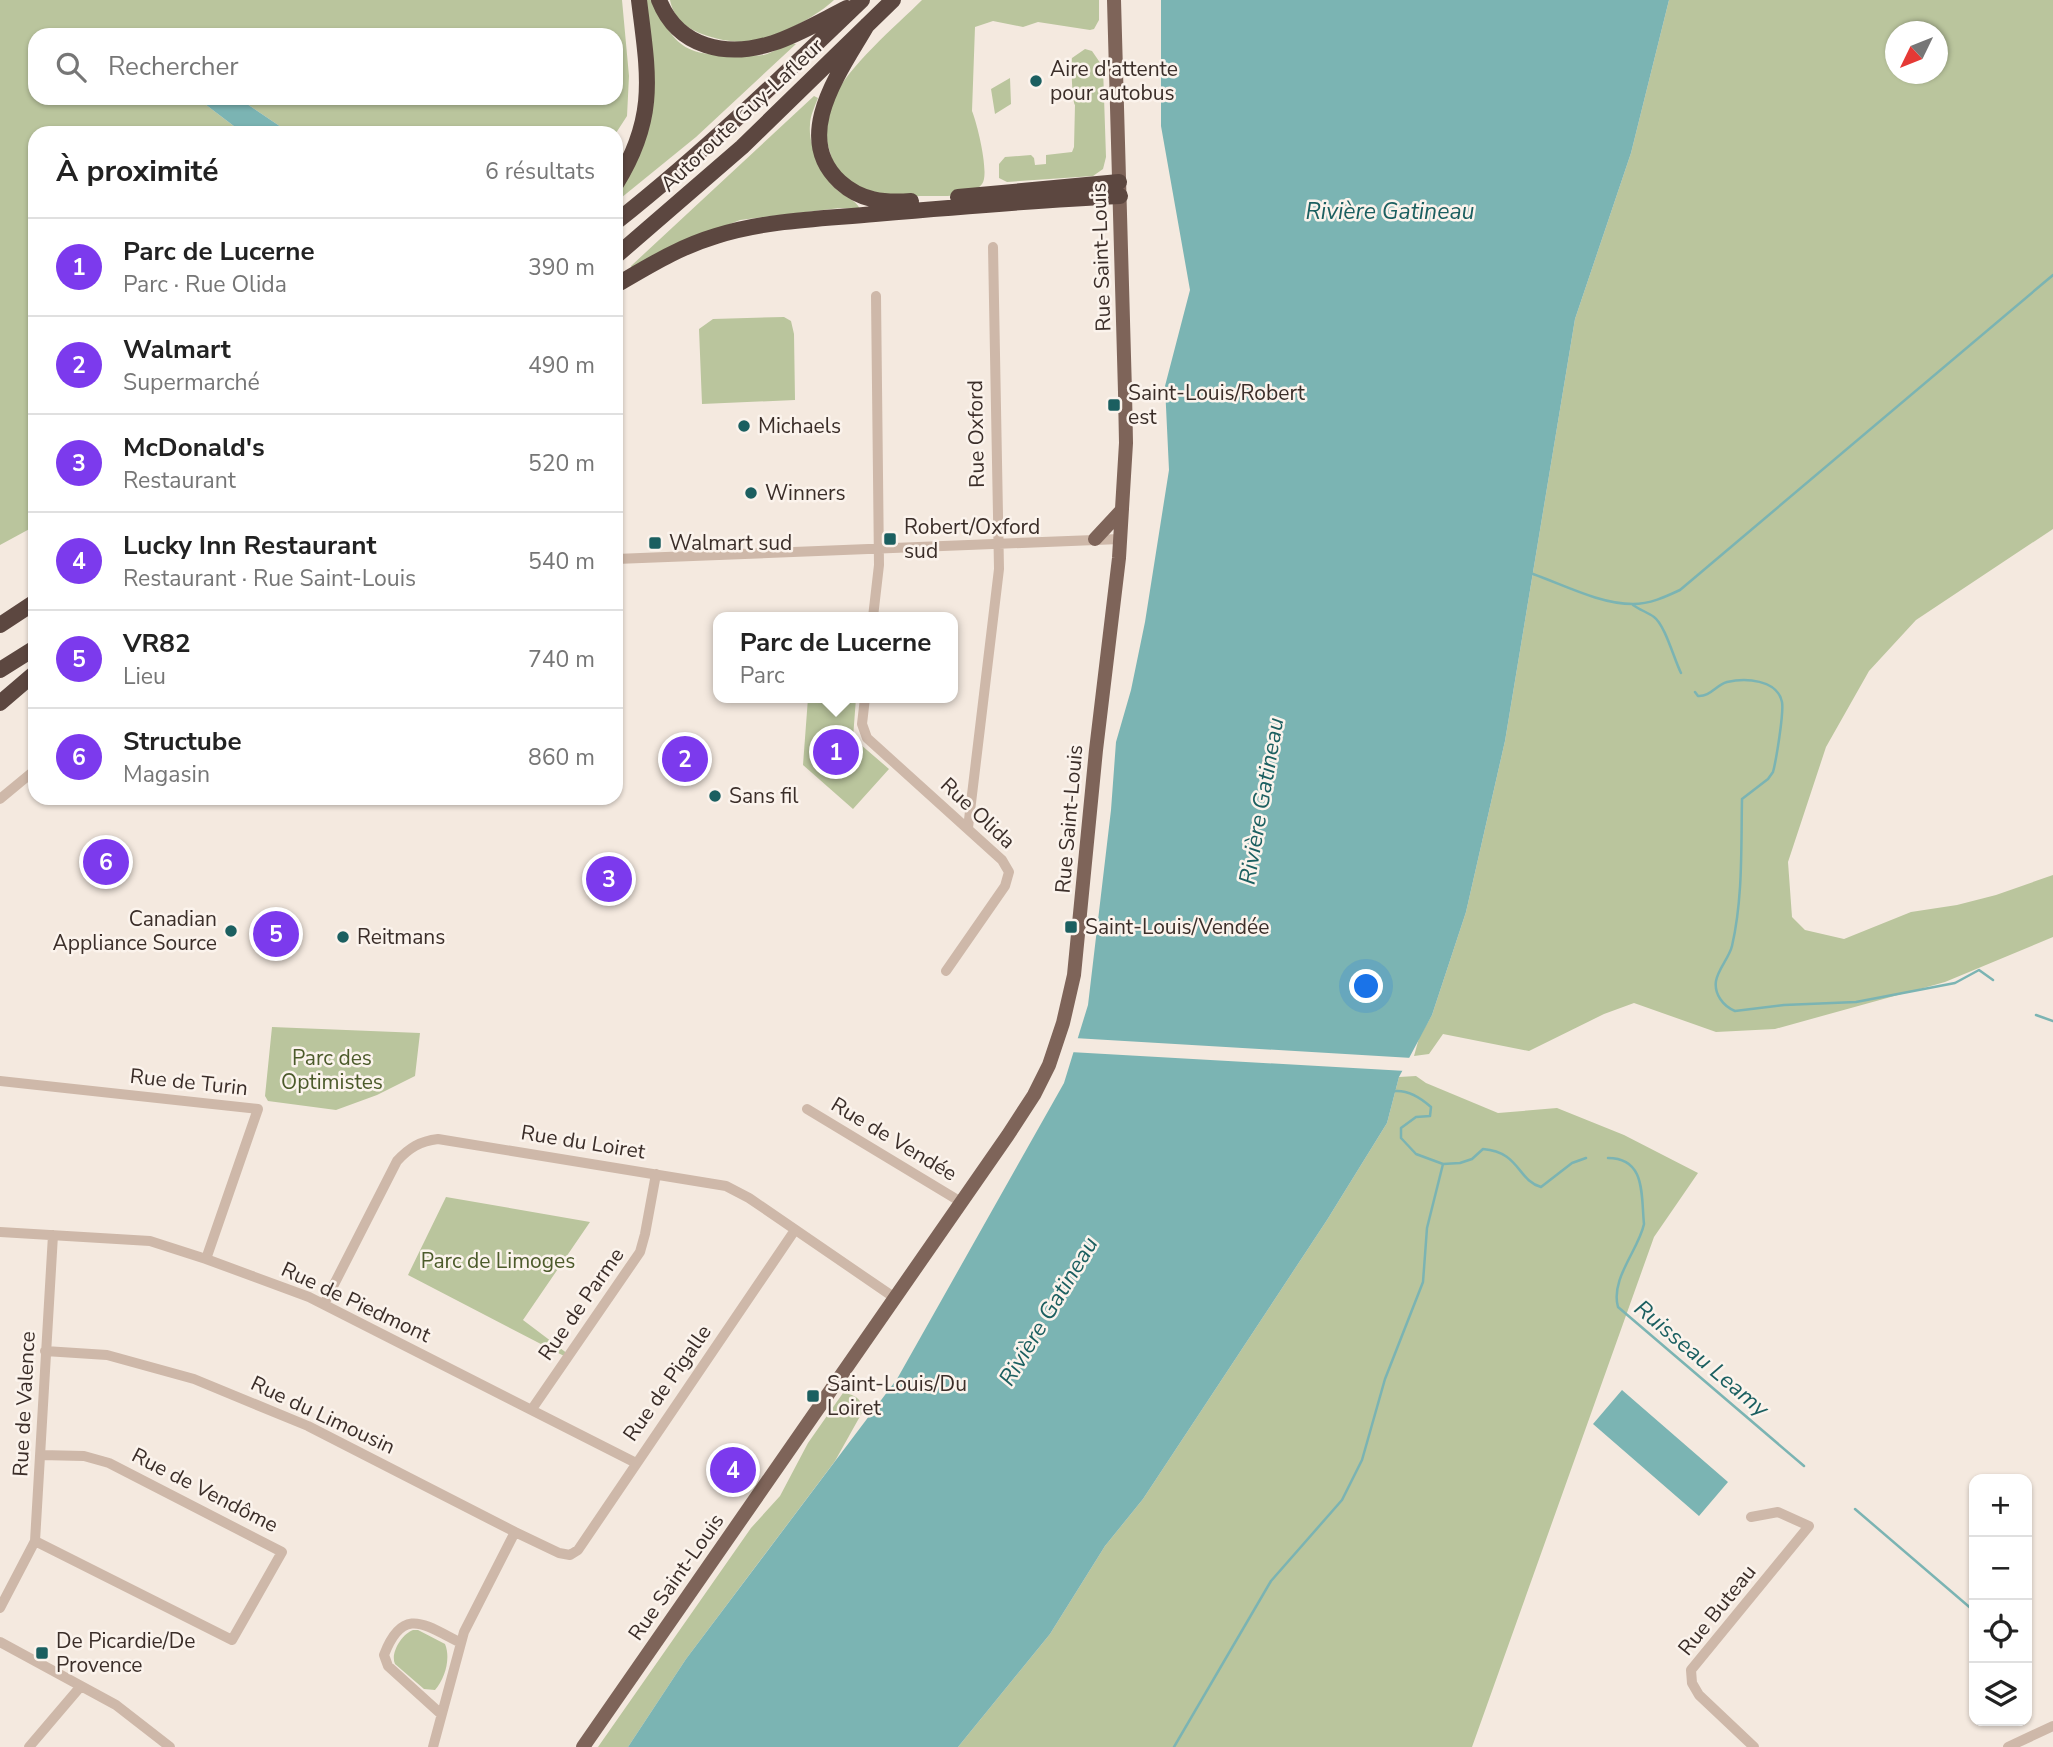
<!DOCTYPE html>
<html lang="fr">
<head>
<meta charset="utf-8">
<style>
	:root { --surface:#fff; --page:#f6f6f6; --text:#222; --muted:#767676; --line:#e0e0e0; --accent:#7c3aed }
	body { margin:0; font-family:"Nunito Sans",sans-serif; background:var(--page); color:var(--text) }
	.controls { position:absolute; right:21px; bottom:21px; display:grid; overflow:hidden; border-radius:14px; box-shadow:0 2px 5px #0004 }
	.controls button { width:63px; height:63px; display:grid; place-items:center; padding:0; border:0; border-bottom:2px solid var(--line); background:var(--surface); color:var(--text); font:35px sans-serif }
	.compass { position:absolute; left:1885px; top:21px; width:63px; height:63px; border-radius:50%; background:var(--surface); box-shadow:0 2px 5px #0004; rotate:227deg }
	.you { position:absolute; left:1367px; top:987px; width:24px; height:24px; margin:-18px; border:5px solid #fff; border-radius:50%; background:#1a73e8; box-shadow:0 0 0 10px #1a73e833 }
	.badge { display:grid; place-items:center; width:46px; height:46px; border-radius:50%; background:var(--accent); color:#fff; font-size:23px; font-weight:700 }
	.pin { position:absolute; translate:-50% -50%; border:4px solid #fff; box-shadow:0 2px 7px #0006 }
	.popup { position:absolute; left:713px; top:612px; width:245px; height:91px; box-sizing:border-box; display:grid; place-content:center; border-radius:14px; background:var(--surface); filter:drop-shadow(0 2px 5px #0005); font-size:23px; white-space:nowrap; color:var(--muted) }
	.popup b { font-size:26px; color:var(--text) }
	.popup::after { content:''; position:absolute; left:50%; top:100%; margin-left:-14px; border:14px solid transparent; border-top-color:var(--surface) }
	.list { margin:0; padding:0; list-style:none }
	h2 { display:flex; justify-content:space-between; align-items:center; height:91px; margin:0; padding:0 28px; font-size:30px }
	h2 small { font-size:23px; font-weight:400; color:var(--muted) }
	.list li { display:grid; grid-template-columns:46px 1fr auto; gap:21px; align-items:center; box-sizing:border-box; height:98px; padding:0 28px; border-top:2px solid var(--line) }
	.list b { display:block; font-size:26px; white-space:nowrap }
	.list p { margin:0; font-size:23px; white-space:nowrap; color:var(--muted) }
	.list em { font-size:23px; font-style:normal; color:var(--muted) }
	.icon { flex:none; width:38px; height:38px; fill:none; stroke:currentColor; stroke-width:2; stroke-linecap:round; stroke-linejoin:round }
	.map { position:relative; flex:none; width:2053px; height:1747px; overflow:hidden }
	.search { position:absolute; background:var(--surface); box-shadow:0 2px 5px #0004; left:28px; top:28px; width:595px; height:77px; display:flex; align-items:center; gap:18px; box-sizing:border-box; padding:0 24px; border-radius:21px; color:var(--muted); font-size:26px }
	.panel { position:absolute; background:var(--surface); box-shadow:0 2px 5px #0004; left:28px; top:126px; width:595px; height:679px; border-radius:21px }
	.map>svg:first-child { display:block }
	.green { fill:#bac59d; fill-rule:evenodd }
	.water { fill:#7bb4b3 }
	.pier { fill:#f4e9df }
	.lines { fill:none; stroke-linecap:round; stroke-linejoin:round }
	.stream { stroke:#7bb4b3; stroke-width:2.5 }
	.minor { stroke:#ceb8a9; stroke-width:10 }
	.major { stroke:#7e6459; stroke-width:14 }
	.highway { stroke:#5c4740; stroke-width:16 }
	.poi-dot { fill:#1b5f60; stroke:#fbf3ec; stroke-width:2.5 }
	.labels { text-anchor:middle; stroke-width:5; stroke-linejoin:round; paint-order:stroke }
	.poi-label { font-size:21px; fill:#3b2e29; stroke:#fbf3ec; text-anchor:start }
	.street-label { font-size:21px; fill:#3b2e29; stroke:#fbf3ec }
	.park-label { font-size:21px; fill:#4c5b2b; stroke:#fbf3ec }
	.water-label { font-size:23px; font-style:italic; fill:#1b5f60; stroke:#fbf3ec }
</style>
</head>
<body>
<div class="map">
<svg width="2053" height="1747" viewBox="0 0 2053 1747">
	<rect width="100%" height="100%" fill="#f4e9df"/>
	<!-- green -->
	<path class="green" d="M0,0h622l7,76 -2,40 -11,17h-326l-52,-35h378v-63h-581v63h162l46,35h-208v393l-35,19z
		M644,0h10c18,46 32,56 80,55 10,0 24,2 33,-1 12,-4 16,-12 29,-10l-100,93 -80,65v-14l20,-31 18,-55v-31z
		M670,0h164c-19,18 -63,41 -89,42 -14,0 -30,-3 -43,-8 -17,-7 -28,-15 -32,-34z
		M922,0h177v20l-5,9 -4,1 -52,-8 -15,5 -30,-6 -18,6 -3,84c5,12 18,63 10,73 -11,14 -40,12 -56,12 -28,0 -73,5 -89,-24 -4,-5 -5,-13 -7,-20 -6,-15 -4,-37 3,-52 14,-33 63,-74 89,-100z
		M1669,0h384v529l-137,91 -47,51 -43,76 -38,115 4,55 13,13 39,9 67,-27 46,-7 39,-10 57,-20v62l-108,45 -170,47 -59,3 -82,-29 -30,11 -75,37 -86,-17 -14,20 -15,2 5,-18 13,-23 34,-103 39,-171 70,-422 56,-166zM1896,32h42v42h-42z
		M1085,49l7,2 11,16 3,90 -3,12 -10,7 -86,6 -8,-4v-14l6,-7 26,-2 3,3 1,7 11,-1v-9l26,-3 2,-5 1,-42c-3,-5 -4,-41 -3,-47z
		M1010,78l1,26 -16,10 -4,-25z
		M814,96l4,2c-3,8 -8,18 -8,27 -2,20 12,51 26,64 9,8 19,10 24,20l-20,-1 -100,12 -65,26 -43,23 -1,-3z
		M784,317l7,4 3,13 1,66 -93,4 -3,-75 14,-10z
		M808,698h48l-3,40 36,31 -36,40 -50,-44z
		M272,1027l148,6 -5,43 -38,19 -41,15 -68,-9 -3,-5z
		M1416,1076l10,7 72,30 59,-5 67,27 74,38 -44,64 -182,510h-514l92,-113 55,-88 38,-47 184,-279 60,-97 12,-46z
		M446,1197l144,25 -67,98 45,34 -2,3 -158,-82z
		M843,1393c13,2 18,5 20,18l-28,50 -149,198 -58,88h-30l153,-219 29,-32 28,-53z
		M413,1630h5l27,14c6,14 0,35 -10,46l-11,-1 -29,-25c-5,-11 7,-30 18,-34z"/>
	<!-- water -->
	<path class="water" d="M1161,0h508l-38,153 -56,166 -70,422 -39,171 -34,103 -33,62 -12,46 -60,97 -184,279 -38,47 -55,88 -92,113h-330l58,-88 211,-280 167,-296 24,-78 23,-195 5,-68 15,-52 14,-68 24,-152 -4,-84 25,-96 -29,-164z
		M197,98h41l52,35h-47z
		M1622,1390l106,92 -29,34 -106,-92z"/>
	<!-- pier -->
	<path class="pier" d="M1074,1038l338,20 -6,13 -336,-19z"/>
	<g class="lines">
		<!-- stream -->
		<path class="stream" d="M1533,574c31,11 67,30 100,30 17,0 32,-7 47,-14l373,-315
			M1633,605c7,5 14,7 21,12 11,8 20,42 27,56
			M1695,692l3,4c12,1 18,-11 29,-14 18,-4 50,-3 55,20 2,11 -6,59 -9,70l-5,7 -26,20c-1,49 1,99 -10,147 -3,12 -14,23 -16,35 -2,13 7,25 19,30l49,-6 72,-3 99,-19 24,-13 14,10
			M2036,1015l17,6
			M1395,1091c14,-1 26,7 36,16l-1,9 -14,1 -15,11v10l15,16 27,10 17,-1 12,-4 11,-10c37,3 34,31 58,38l31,-24 14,-5
			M1608,1158c38,0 33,37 36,66 -5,25 -34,55 -26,83l186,159
			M1855,1509l119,102
			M1174,1747l97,-166 71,-81 20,-40 23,-81 38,-97 4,-54 16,-64"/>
		<!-- minor -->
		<path class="minor" d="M616,559l504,-20
			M873,617l6,-52 -3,-269
			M865,698l-3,26 5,14 135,122 7,12 -4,14 -59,85
			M0,799l35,-29
			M968,828l31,-259 -6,-322
			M0,1081l258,28 -52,150
			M807,1109l154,93
			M0,1232l150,9 56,18 103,38 327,166
			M324,1304l73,-143c12,-13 23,-20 41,-22l288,47 23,12 146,100
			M45,1351l62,4 87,24 114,47 207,106 44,21 11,2 8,-5 217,-320
			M532,1409l108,-157 5,-18 11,-60
			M1751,1517l27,-5 31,14 -118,144 1,13 7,12 55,52
			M35,1541l197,99 50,-88 -173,-89 -25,-7 -43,-1
			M0,1608l35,-67 18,-306
			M0,1642l116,63 54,42
			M441,1714l-53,-48 -4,-11c19,-50 41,-30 77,-12
			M29,1747l52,-61
			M433,1747l31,-115 51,-100
			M2008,1747l45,-21"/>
		<!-- major -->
		<path class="major" d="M1095,539l27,-29
			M583,1747l425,-612 26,-40 15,-30 14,-42 11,-48 22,-225 23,-192 7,-115 -1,-51 -11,-392"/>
		<!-- highway -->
		<path class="highway" d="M659,0c19,48 68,58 114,43 25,-8 50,-23 74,-35
			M867,25c-25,44 -77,111 -27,157 21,19 44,21 71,19
			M616,184c42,-68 32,-110 23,-184
			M958,197l161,-15
			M616,222c87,-69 166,-145 246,-222
			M616,256l126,-109 151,-147
			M616,285c33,-19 63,-38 100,-49 51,-16 105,-17 159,-22 81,-7 163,-14 245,-18
			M0,625l35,-23
			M0,670l35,-22
			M0,703l35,-30"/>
	</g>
	<!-- markers -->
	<g class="poi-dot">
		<circle cx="1036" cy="81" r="7"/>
		<rect x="1107" y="398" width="14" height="14" rx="3.5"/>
		<circle cx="744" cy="426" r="7"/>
		<circle cx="751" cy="493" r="7"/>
		<rect x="883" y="532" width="14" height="14" rx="3.5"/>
		<rect x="648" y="536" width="14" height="14" rx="3.5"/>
		<circle cx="715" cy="796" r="7"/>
		<rect x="1064" y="920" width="14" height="14" rx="3.5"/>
		<circle cx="231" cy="931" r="7"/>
		<circle cx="343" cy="937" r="7"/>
		<rect x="806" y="1389" width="14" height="14" rx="3.5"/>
		<rect x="35" y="1646" width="14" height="14" rx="3.5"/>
	</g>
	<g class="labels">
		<!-- poi labels -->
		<g class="poi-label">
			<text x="1050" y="76">Aire d'attente<tspan x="1050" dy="24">pour autobus</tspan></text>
			<text x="1128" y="400">Saint-Louis/Robert<tspan x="1128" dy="24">est</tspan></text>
			<text x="758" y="433">Michaels</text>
			<text x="765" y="500">Winners</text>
			<text x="904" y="534">Robert/Oxford<tspan x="904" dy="24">sud</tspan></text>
			<text x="669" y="550">Walmart sud</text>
			<text x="729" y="803">Sans fil</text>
			<text x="217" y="926" text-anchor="end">Canadian<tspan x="217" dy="24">Appliance Source</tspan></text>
			<text x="1085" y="934">Saint-Louis/Vendée</text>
			<text x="357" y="944">Reitmans</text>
			<text x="827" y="1391">Saint-Louis/Du<tspan x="827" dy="24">Loiret</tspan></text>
			<text x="56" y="1648">De Picardie/De<tspan x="56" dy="24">Provence</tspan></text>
		</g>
		<!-- street labels -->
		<g class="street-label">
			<text transform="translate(742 115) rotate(-43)" y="7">Autoroute Guy-Lafleur</text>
			<text transform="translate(1101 257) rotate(-92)" y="7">Rue Saint-Louis</text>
			<text transform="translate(976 434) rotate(-91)" y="7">Rue Oxford</text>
			<text transform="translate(978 813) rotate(43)" y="7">Rue Olida</text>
			<text transform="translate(1069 819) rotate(-85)" y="7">Rue Saint-Louis</text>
			<text transform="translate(189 1082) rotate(6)" y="7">Rue de Turin</text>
			<text transform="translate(894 1139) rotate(31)" y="7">Rue de Vendée</text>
			<text transform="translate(583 1142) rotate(9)" y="7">Rue du Loiret</text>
			<text transform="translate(356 1302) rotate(25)" y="7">Rue de Piedmont</text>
			<text transform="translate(581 1304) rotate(-55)" y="7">Rue de Parme</text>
			<text transform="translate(667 1383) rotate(-55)" y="7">Rue de Pigalle</text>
			<text transform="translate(24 1404) rotate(-87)" y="7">Rue de Valence</text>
			<text transform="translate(323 1415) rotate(25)" y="7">Rue du Limousin</text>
			<text transform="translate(205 1490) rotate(27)" y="7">Rue de Vendôme</text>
			<text transform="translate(676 1577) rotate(-55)" y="7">Rue Saint-Louis</text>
			<text transform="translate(1717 1610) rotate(-51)" y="7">Rue Buteau</text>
		</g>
		<!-- park labels -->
		<g class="park-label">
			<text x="332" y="1065">Parc des<tspan x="332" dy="24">Optimistes</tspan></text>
			<text x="498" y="1268">Parc de Limoges</text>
		</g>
		<!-- water labels -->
		<g class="water-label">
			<text x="1390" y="219">Rivière Gatineau</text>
			<text transform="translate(1261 801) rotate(-80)" y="8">Rivière Gatineau</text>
			<text transform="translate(1048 1311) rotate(-59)" y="8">Rivière Gatineau</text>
			<text transform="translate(1702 1358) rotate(40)" y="8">Ruisseau Leamy</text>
		</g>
	</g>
</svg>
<div class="controls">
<button>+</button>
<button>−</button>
<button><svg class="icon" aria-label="locate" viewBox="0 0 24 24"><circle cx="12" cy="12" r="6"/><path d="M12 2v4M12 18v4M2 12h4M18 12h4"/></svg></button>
<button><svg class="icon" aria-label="layers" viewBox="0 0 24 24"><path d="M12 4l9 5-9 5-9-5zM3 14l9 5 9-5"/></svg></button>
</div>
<svg class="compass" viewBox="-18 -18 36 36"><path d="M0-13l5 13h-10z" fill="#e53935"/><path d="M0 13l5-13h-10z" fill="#767676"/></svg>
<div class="you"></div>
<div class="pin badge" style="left:836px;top:752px">1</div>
<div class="popup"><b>Parc de Lucerne</b>Parc</div>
<div class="pin badge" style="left:685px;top:759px">2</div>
<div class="pin badge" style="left:609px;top:879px">3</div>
<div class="pin badge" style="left:733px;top:1470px">4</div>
<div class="pin badge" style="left:276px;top:934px">5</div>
<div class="pin badge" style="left:106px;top:862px">6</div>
<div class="search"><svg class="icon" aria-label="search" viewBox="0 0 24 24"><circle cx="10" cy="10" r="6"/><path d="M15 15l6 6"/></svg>Rechercher</div>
<section class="panel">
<h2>À proximité<small>6 résultats</small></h2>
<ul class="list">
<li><span class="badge">1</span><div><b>Parc de Lucerne</b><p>Parc · Rue Olida</p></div><em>390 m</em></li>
<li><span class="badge">2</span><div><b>Walmart</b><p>Supermarché</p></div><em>490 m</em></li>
<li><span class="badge">3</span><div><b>McDonald's</b><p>Restaurant</p></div><em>520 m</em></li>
<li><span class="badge">4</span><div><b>Lucky Inn Restaurant</b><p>Restaurant · Rue Saint-Louis</p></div><em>540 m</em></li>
<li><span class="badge">5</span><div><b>VR82</b><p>Lieu</p></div><em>740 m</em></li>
<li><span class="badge">6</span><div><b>Structube</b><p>Magasin</p></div><em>860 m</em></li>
</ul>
</section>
</div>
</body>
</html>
